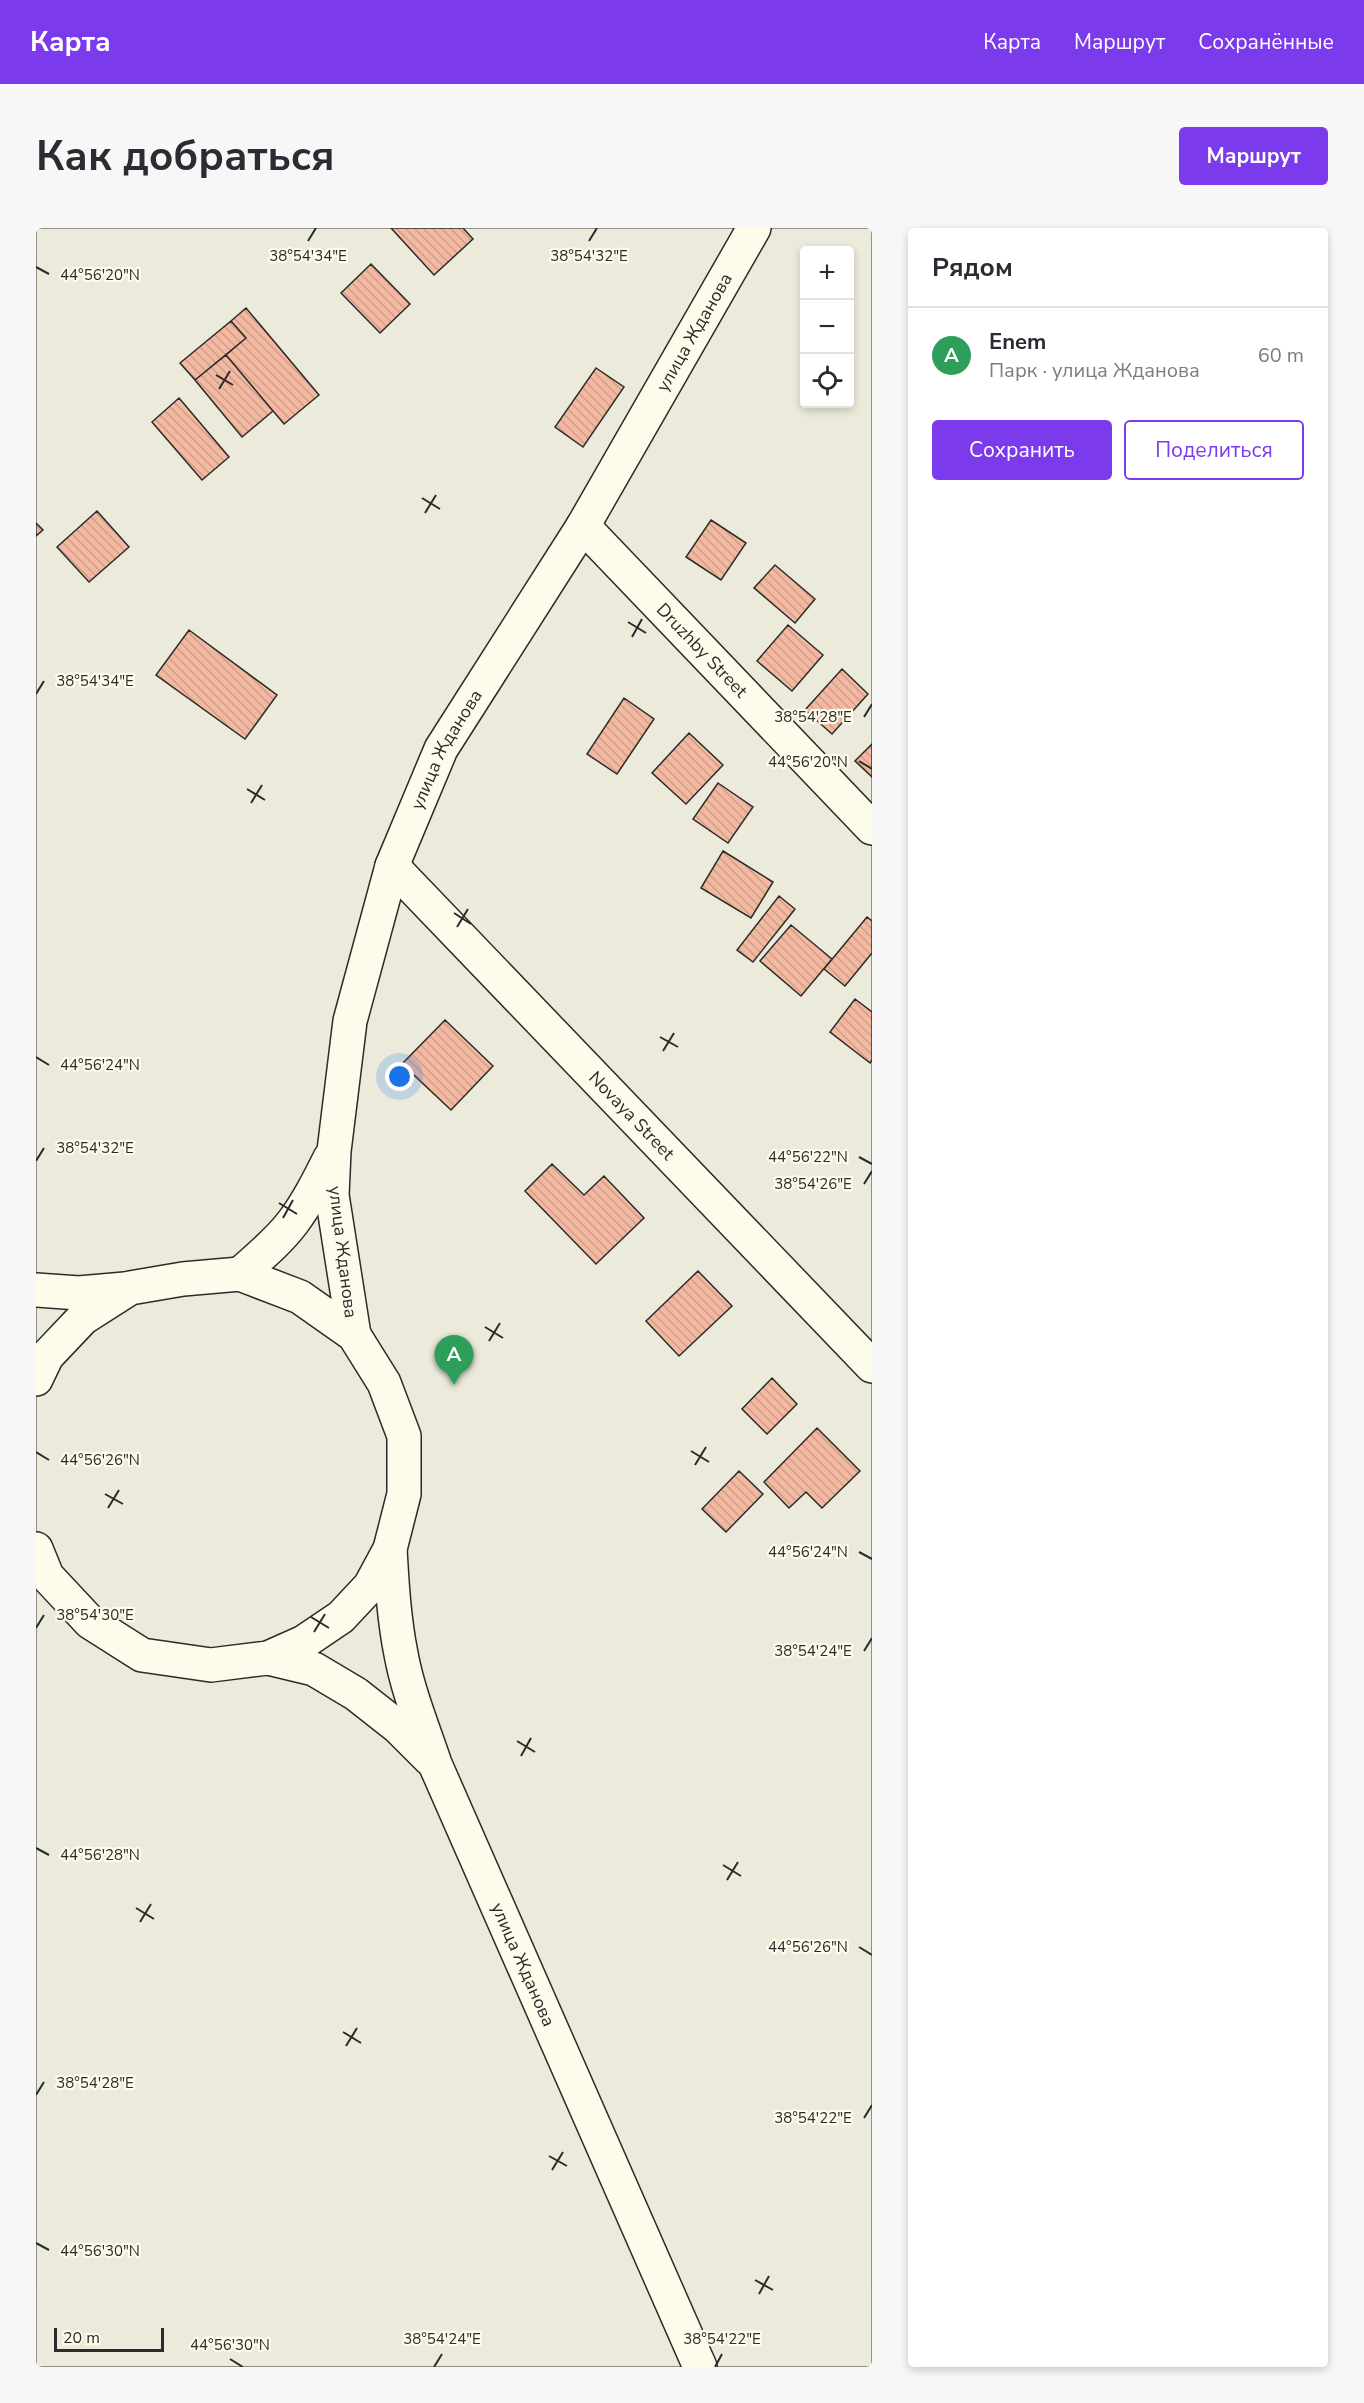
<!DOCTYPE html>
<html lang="ru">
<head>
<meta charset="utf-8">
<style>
	:root { --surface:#fff; --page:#f7f7f7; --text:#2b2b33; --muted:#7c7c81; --line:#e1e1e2; --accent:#7c3aed }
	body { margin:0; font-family:"Nunito Sans",sans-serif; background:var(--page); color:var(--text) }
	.controls { position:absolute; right:18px; top:18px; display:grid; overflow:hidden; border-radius:6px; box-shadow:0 3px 9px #0003 }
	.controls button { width:54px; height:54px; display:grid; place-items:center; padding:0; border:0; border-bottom:2px solid var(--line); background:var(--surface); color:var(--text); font:30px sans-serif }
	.scale { position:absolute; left:18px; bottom:15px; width:110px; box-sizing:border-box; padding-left:6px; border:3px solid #2b2b2b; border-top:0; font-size:16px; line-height:21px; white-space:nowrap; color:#2b2b2b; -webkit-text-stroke:4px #fdfbea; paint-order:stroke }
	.you { position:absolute; left:364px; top:849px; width:21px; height:21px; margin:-15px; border:4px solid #fff; border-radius:50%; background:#1a73e8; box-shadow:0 0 0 9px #1a73e833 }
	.badge { display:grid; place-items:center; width:39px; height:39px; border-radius:50%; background:var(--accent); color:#fff; font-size:20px; font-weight:700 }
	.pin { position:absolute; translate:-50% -50px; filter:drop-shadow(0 2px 3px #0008) }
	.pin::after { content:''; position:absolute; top:32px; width:21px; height:18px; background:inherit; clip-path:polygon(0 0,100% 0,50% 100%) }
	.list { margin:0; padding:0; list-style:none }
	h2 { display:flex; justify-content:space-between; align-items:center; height:78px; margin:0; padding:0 24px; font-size:26px }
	h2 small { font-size:20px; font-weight:400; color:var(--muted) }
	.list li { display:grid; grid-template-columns:39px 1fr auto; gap:18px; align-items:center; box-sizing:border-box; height:96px; padding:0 24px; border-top:2px solid var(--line) }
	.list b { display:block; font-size:22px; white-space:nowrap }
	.list p { margin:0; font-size:20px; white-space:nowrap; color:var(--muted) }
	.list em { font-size:20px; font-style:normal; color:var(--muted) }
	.actions { display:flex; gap:12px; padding:18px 24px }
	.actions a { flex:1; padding:14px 0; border:2px solid var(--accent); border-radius:6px; text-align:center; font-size:21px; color:var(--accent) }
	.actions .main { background:var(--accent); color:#fff }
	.icon { flex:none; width:33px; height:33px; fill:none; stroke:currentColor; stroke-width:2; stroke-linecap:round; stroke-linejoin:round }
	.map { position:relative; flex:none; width:836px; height:2139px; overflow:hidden; border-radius:6px }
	header { display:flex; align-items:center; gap:36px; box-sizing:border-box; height:84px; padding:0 30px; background:var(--accent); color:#fff }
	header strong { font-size:28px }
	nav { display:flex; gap:33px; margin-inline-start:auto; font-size:21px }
	.intro { display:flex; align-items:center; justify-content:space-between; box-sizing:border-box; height:144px; padding:0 36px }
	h1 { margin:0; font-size:42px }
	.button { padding:15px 27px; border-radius:6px; background:var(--accent); color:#fff; font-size:21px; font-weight:700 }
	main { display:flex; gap:36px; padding:0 36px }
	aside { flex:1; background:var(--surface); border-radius:6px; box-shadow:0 3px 9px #0003 }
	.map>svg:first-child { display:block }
	.garden { fill:#ecebdb; stroke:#74746e; stroke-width:1.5; fill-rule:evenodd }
	.building { fill:url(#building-back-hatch); stroke:#2b2b2b; stroke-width:1.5 }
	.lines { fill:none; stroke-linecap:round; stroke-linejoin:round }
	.minor-casing { stroke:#2b2b2b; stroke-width:36 }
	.minor { stroke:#fdfbea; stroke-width:33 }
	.ticks { fill:none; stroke:#2b2b2b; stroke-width:2 }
	.labels { text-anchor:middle; stroke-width:4.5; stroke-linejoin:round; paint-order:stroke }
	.street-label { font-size:18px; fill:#2b2b2b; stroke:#fdfbea }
	.ticks-label { font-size:15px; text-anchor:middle; fill:#2b2b2b; stroke:#fdfbea; stroke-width:4.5; stroke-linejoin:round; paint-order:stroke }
</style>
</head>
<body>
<header>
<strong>Карта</strong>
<nav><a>Карта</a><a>Маршрут</a><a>Сохранённые</a></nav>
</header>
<div class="intro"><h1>Как добраться</h1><a class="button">Маршрут</a></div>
<main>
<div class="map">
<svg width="836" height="2139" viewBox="0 0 836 2139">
	<defs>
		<pattern id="building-back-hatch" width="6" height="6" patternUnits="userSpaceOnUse" patternTransform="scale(1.5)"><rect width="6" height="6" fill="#f2b8a0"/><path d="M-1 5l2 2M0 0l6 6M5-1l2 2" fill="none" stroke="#d09e8a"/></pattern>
	</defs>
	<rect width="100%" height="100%" fill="#fdfbea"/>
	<!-- garden -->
	<path class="garden" d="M0,0h836v2139h-836zM768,22h46v154h-46z"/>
	<!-- building -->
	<path class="building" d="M355,0h72l10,11 -39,36z
		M335,36l39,40 -30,29 -39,-40z
		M210,80l73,87 -35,29 -58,-69 20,-17 -15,-17z
		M195,93l15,17 -51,42 -15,-17z
		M190,127l47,56 -31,26 -47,-57z
		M560,140l28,19 -41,60 -28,-20z
		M143,170l50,59 -27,23 -50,-58z
		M61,283l32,36 -40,35 -32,-35z
		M675,292l35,23 -25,37 -35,-23z
		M0,295l7,7 -7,6z
		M739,337l40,34 -20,24 -41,-35z
		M752,397l35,30 -31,36 -35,-30z
		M153,402l88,65 -32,44 -89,-64z
		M806,441l26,25 -36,40 -27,-24z
		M588,470l30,21 -37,55 -30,-20z
		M653,505l34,32 -37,39 -34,-31z
		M836,516v33l-17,-16z
		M682,555l35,24 -25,36 -35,-24z
		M687,623l50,31 -22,36 -50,-30z
		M743,668l16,13 -42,53 -16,-12z
		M831,689l5,4v32l-27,33 -21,-17z
		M755,697l41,34 -31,37 -41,-35z
		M819,771l17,13v48l-2,3 -40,-31z
		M409,792l48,46 -42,44 -49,-46z
		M516,936l32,31 20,-19 40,42 -48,46 -71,-73z
		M662,1043l34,35 -53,50 -33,-35z
		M736,1150l25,26 -30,30 -25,-25z
		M781,1200l43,43 -38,37 -16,-16 -17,16 -25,-26z
		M703,1243l24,23 -37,38 -24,-23z"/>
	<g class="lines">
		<!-- minor casing -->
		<g class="minor-casing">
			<g id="minor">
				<path id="s1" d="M547,298l289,302"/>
				<path id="s2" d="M356,638l480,500"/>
				<path d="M204,1046c18,-16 38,-32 53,-52 15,-20 26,-42 37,-64"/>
				<path d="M0,1062l43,3 46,-4"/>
				<path id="s3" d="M318,1107l-22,-140 2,-44 16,-130 42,-155 49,-117 142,-223 171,-298"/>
				<path d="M0,1151l11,-23 36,-38 47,-30 53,-9 57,-5 60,23 54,38 30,48 20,53v58l-14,55 -20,37 -29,31 -37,25 -36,16 -57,7 -69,-10 -52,-33 -43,-46 -11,-27"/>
				<path id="s4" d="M354,1321c2,35 4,70 11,105 7,38 22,74 34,110l265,603"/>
				<path d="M232,1430l46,11 42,25 42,33 32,32"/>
			</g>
		</g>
		<!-- minor -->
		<use href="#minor" class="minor"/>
	</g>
	<!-- ticks -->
	<path class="ticks" d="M272,13l8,-13M553,13l8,-13M0,39l13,7M180,147l17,10M183,161l11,-18M386,270l18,11M389,285l11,-18M592,394l18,11M596,409l10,-18M0,466l8,-13M828,489l8,-13M823,533l13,8M211,561l18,11M215,575l11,-18M418,685l17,11M421,699l11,-18M624,809l18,10M627,823l11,-18M0,829l13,8M823,929l13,7M0,933l8,-13M828,956l8,-13M243,975l18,11M247,990l10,-18M449,1099l18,11M453,1113l11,-18M655,1223l18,11M0,1224l13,8M659,1237l11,-18M69,1266l18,10M72,1280l11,-18M823,1324l13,7M275,1389l18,11M0,1400l8,-13M278,1404l11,-18M828,1423l8,-13M481,1513l18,11M485,1528l10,-18M0,1620l13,7M687,1637l18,11M691,1652l11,-18M100,1680l18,11M104,1694l11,-18M823,1719l13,8M307,1804l18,11M310,1818l11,-18M0,1867l8,-13M828,1890l8,-13M513,1928l18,10M516,1942l11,-18M0,2015l13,7M719,2052l18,10M723,2066l10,-18M194,2131l13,8M398,2139l8,-13M679,2139l7,-13"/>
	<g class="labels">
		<!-- street labels -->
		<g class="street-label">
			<text dy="6" stroke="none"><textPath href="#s3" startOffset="1092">улица Жданова</textPath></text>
			<text dy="6" stroke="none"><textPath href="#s1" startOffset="172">Druzhby Street</textPath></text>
			<text dy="6" stroke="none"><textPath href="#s3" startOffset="606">улица Жданова</textPath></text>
			<text dy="6" stroke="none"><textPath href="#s2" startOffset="346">Novaya Street</textPath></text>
			<text transform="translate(307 1024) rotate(83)" y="6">улица Жданова</text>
			<text dy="6" stroke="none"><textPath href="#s4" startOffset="440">улица Жданова</textPath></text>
		</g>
	</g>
	<g class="ticks-label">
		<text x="272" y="33">38°54'34"E</text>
		<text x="553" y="33">38°54'32"E</text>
		<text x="64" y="52">44°56'20"N</text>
		<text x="59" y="458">38°54'34"E</text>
		<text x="777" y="494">38°54'28"E</text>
		<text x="772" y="539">44°56'20"N</text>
		<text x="64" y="842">44°56'24"N</text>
		<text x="59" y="925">38°54'32"E</text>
		<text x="772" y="934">44°56'22"N</text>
		<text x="777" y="961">38°54'26"E</text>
		<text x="64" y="1237">44°56'26"N</text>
		<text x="772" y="1329">44°56'24"N</text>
		<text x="59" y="1392">38°54'30"E</text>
		<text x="777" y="1428">38°54'24"E</text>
		<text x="64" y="1632">44°56'28"N</text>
		<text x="772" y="1724">44°56'26"N</text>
		<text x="59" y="1860">38°54'28"E</text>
		<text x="777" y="1895">38°54'22"E</text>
		<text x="64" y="2028">44°56'30"N</text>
		<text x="406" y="2116">38°54'24"E</text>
		<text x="686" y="2116">38°54'22"E</text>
		<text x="194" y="2122">44°56'30"N</text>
	</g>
</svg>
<div class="controls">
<button>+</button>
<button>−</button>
<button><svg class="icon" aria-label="locate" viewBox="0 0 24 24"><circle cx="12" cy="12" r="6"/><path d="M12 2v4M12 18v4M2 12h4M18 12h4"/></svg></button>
</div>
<div class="scale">20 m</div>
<div class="you"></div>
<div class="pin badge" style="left:418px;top:1157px;background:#2e9e5b">A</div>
</div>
<aside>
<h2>Рядом<small></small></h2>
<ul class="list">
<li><span class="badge" style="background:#2e9e5b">A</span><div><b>Enem</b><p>Парк · улица Жданова</p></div><em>60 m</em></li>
</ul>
<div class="actions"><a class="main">Сохранить</a><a>Поделиться</a></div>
</aside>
</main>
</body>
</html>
